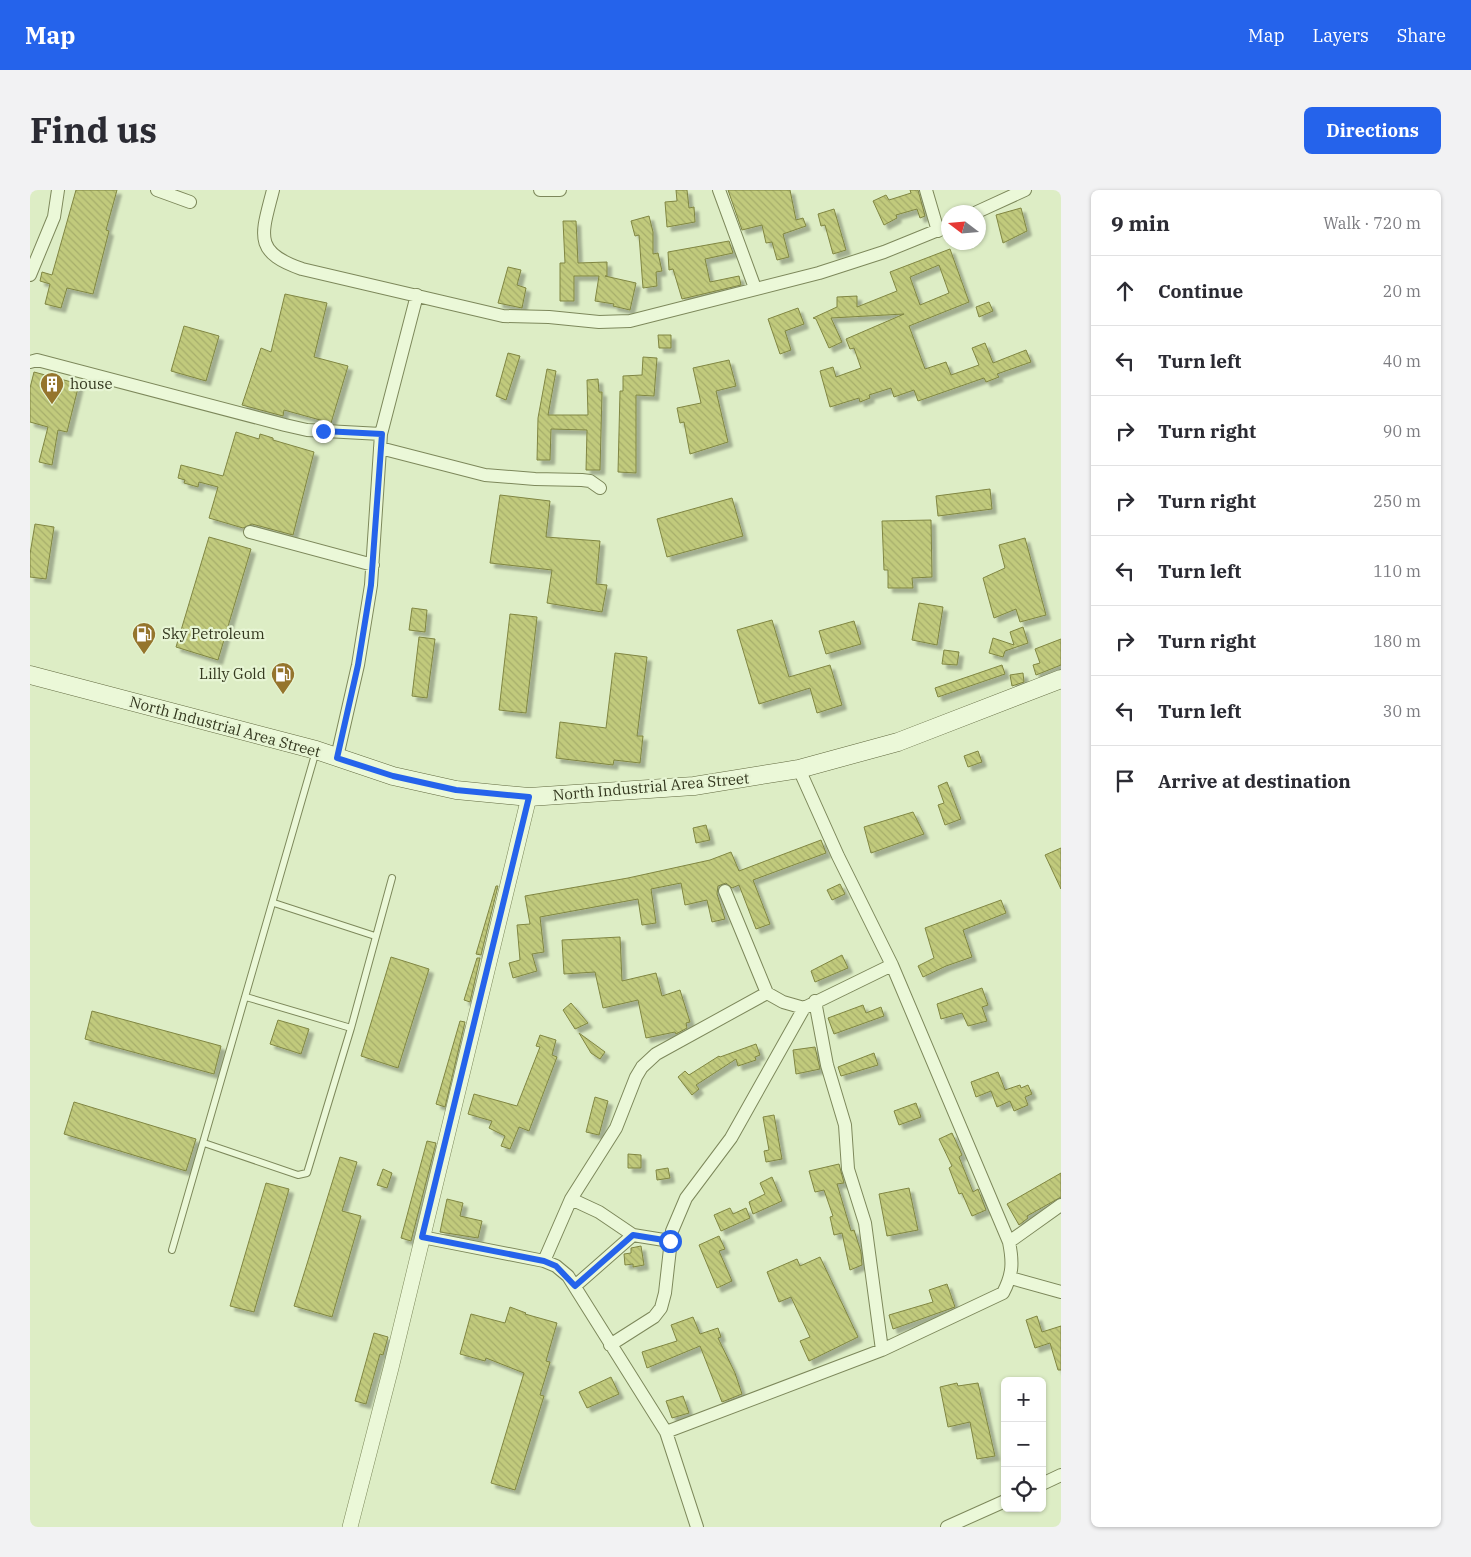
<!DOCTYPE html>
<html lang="en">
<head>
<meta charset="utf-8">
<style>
	:root { --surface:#fff; --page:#f2f2f3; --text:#2b2b33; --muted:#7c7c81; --line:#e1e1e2; --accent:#2563eb }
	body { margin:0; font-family:"IBM Plex Serif",serif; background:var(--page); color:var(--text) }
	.controls { position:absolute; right:15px; bottom:15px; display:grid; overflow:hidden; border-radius:8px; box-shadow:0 1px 4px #0004 }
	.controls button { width:45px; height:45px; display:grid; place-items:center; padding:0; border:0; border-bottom:1px solid var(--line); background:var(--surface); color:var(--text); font:25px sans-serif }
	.compass { position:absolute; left:911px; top:15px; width:45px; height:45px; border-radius:50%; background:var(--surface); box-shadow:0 1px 4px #0004; rotate:286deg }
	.stop { position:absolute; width:15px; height:15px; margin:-11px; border:4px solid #2563eb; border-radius:50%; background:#fff }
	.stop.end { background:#2563eb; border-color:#fff; box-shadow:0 1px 5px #0008 }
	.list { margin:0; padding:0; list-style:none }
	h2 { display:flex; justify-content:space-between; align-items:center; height:65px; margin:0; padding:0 20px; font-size:21px }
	h2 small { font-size:16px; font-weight:400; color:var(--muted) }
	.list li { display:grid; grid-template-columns:32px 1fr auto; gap:15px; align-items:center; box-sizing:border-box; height:70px; padding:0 20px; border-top:1px solid var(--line) }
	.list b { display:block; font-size:19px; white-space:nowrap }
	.list em { font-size:16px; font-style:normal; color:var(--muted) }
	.icon { flex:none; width:28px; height:28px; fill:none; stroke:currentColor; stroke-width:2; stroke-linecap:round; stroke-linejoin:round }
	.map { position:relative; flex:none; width:1031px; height:1337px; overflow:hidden; border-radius:8px }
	header { display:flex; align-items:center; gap:30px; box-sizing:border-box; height:70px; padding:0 25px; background:var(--accent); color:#fff }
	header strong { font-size:24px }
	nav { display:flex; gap:28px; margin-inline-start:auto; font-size:18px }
	.intro { display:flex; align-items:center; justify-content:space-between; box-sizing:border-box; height:120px; padding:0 30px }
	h1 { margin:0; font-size:35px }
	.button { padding:12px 22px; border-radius:8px; background:var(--accent); color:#fff; font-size:18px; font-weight:700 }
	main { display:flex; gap:30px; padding:0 30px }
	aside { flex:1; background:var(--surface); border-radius:8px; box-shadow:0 1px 4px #0004 }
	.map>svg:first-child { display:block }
	.building { fill:url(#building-back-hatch); stroke:#808642; fill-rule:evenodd; filter:url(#shadow) }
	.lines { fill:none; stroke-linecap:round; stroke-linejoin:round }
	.service-casing { stroke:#7d885b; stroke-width:8 }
	.minor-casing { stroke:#7d885b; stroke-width:14 }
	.tertiary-casing { stroke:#7d885b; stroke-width:16 }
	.secondary-casing { stroke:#61693f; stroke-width:19 }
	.service { stroke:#ebf8d8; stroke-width:6 }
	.minor { stroke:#ebf8d8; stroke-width:12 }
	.tertiary { stroke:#ebf8d8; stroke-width:15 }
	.secondary { stroke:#ebf8d8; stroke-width:18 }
	.route { stroke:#2563eb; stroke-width:6 }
	.labels { text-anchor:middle; stroke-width:4.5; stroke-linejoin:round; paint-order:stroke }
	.poi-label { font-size:15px; fill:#34381f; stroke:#e7f5d4; text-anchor:start }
	.street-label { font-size:15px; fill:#34381f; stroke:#e7f5d4 }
</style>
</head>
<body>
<header>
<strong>Map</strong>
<nav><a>Map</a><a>Layers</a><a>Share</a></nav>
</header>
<div class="intro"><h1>Find us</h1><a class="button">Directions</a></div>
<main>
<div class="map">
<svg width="1031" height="1337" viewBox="0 0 1031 1337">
	<defs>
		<pattern id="building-back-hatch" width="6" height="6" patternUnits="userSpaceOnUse" patternTransform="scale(1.25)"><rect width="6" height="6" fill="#c1ca7c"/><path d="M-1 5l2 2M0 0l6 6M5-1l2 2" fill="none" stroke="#a6ae6b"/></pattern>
		<filter id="shadow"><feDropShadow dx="4.5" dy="4.5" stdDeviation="1" flood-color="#0004"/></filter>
	</defs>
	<rect width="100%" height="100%" fill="#ddedc5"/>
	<!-- building -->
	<path class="building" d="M46,0h41l-11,40 3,1 -16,63 -26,-6 -6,20 -16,-4 5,-20 -10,-3 2,-9 10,3z
		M646,0h11l2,18 5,-1 1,15 -28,5 -2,-25 12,-1z
		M698,0h62l6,30 7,-2 3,8 -23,8 6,23 -12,3 -5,-18 -6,1 -4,-18 -20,5z
		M880,0h8l7,26 -5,2 -3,-9 -21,6 1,3 -13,7 -11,-24 13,-6 3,5 22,-7z
		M991,18l6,23 -24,12 -7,-28z
		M804,19l12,41 -13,4 -8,-29 -4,1 -3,-12z
		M619,26l4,16v22l5,-1 4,18 -6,1 1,14 -14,2 -4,-53 -4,1 -4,-15z
		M533,31h13l2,42 29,-1v14h-2l31,7 -6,27 -17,-4 1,-2 -19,-3 4,-25h-25v25h-14v-38h5z
		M699,51l4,12 -28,6 5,23 29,-6 2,9 -59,14 -9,-30 -4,1 -1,-18z
		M920,59l19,53 -60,24 16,43 21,-7 5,13 28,-10 -7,-17 13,-5 8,20 33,-13 5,12 -34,12 2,3 -13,5 -2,-4 -66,23 -4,-11 -20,7 -3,-9 -22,7 1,3 -10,4 -1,-4 -29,9 -10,-36 13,-4 3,10 25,-9 -7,-20 -4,1 -4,-10 58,-25 -73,4 11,24 -13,6 -13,-29 -3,-1 24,-11v-10l20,-1v11l40,-16 -7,-19zM909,75l10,28 -29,12 -10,-28z
		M478,77l13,3 -4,15 9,3 -4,20 -24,-5z
		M255,104l42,9 -13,54 34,9 -17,57 -47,-13 -1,6 -41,-11 19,-57 10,4z
		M959,112l4,9 -14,6 -3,-10z
		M768,118l6,16 -19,7 6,19 -11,4 -12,-35z
		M154,136l35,10 -13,45 -35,-10z
		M628,145h13v13h-12z
		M478,163l12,3 -14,44 -10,-4z
		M613,167l14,1 -3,38 -18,-1v78l-18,-1 2,-81h3v-15l19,-1z
		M699,170l7,26 -20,5 12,51 -38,12 -6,-32 -4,1 -3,-15 24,-5 -8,-35z
		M517,179l9,2 -8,44h40l-1,-35 11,-1 1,13h3l-2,78h-14l1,-40 -36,-1 -1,31h-13l1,-42z
		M4,182l45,12 -12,48 -9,-2 -6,35 -13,-3 9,-35 -18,-5v-34z
		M206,242l23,7 1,-5 13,4v2l41,12 -21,83 -41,-11 -9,4 -34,-10 9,-31 -19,-5 -1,5 -14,-4 1,-3 -7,-2 3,-13 42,11z
		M960,299l2,20 -54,7 -2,-20z
		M470,305l50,6 -4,36 54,4 -4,43 11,1 -5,27 -55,-9 5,-33 -62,-7z
		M702,308l11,38 -76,21 -10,-38z
		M901,330l1,57 -20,1 1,10h-25v-18h-4l-2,-49z
		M5,334l19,3 -8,52 -16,-2v-23z
		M179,347l42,12 -33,111 -42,-13z
		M995,348l21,77 -26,7 -4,-13 -22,9 -11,-40 22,-10 -6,-23z
		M889,413l24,4 -6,38 -25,-5z
		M382,418l15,2 -2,22 -16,-2z
		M480,424l27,3 -11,96 -27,-3z
		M742,430l17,57 41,-12 12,40 -25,8 -7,-25 -51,16 -22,-74z
		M824,431l7,23 -35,10 -7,-23z
		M993,437l5,16 -23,8 -2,6 -14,-4 4,-15 21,7 -4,-13z
		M389,447l16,2 -8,59 -15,-2z
		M1031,449v26l-25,10 -3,-10 7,-2 -5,-14z
		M914,460l15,2 -2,13 -15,-1z
		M585,463l32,4 -10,79h6l-3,27 -26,-3 -1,5 -57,-7 4,-36 46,6z
		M972,475l3,9 -67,23 -3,-9z
		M993,483l1,9 -12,4 -2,-11z
		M948,561l4,11 -14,5 -4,-11z
		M917,592l14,37 -16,6 -7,-20 6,-2 -6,-17z
		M883,622l11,22 -53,19 -7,-26z
		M676,635l4,15 -14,3 -3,-15z
		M791,650l5,13 -73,27 17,44 -14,5 -17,-44 -7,3 -6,-5 -8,3 -1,8 8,25 -13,3 -5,-22 -22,5 -4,-22 -30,6 5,34 -14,2 -4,-26 -98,18 4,35 -12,2 5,17 -24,7 -4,-15 11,-3 -3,-35 13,-1 -5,-28 103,-18 82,-18 21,-8 8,19z
		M1031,658v41l-16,-34z
		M810,694l5,10 -13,6 -5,-10z
		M466,696h2l-17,69 -5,-1z
		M971,710l5,13 -43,17 9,27 -26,9 -23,11 -5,-11 16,-8 -9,-30z
		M590,747l2,44 34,-8 6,23 18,-6 10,32 -4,1 1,5 -11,6 -1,-2 -29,6 -8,-38 -35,8 -8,-36 -31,2 -2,-34z
		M812,765l6,13 -33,14 -4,-11z
		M361,767l38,12 -31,99 -37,-12z
		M447,768h3l-10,44 -6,-2z
		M952,798l6,17 -6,2 5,14 -19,5 -6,-13 -21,6 -4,-15z
		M541,813l17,20 -13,6 -12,-19z
		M833,815l3,8 15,-6 3,9 -50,18 -6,-16z
		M62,821l129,35 -7,28 -129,-35z
		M248,830l31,9 -8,25 -31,-10z
		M430,831l5,1 -20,85 -9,-3z
		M549,843l26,19 -5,7 -9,-6z
		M510,845l16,5 -4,15 5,2 -28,74 -10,-4 -9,22 -9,-3 4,-10 -16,-8 3,-7 -24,-7 6,-20 43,12 23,-59 -4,-1z
		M726,854l4,11 -5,2 1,3 -18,6 -2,-7 -40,26 3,4 -7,6 -14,-18 7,-6 4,4 30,-19 1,1z
		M785,857l5,22 -24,5 -3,-24z
		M844,863l4,12 -37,11 -3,-9z
		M968,882l7,18 15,-5 1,3 7,-3 4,9 -7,3 3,8 -14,6 -4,-10 -13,6 -6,-16 -15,6 -5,-15z
		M565,907l13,4 -9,34 -13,-3z
		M44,912l122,37 -10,32 -122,-37z
		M886,913l5,14 -22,8 -5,-14z
		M744,925l8,44 -16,3 -2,-11 5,-1 -6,-33z
		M922,943l10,22 -3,2 14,35 5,-3 8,21 -14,6 -10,-23 -3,1 -10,-26 3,-2 -13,-27z
		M397,951l9,2 -25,98 -10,-3z
		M598,964l13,1v13h-13z
		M310,967l17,5 -15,49 19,5 -29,101 -38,-11z
		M809,974l5,19 -7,1 14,47 3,-1 7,22 1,13 -12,5 -8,-37 -8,2 -4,-18 3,-1 -9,-26 -9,2 -6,-21z
		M638,978l2,10 -13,2 -1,-10z
		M353,979l9,4 -5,15 -10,-3z
		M1031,983v24l-34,19 1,2 -9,7 -12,-21z
		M742,987l10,24 -29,13 -4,-12 16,-8 -5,-11z
		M236,993l23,6 -35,123 -24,-6z
		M879,998l9,42 -31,6 -8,-42z
		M417,1009l16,4 -3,13 22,5 -4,17 -38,-6z
		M700,1018l3,6 13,-6 4,10 -29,13 -7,-16z
		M689,1046l6,13 -6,2 13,30 -15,7 -18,-43z
		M611,1056l3,19 -11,2v-3l-8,1 -1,-11 7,-1v-5z
		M790,1067l38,80 -49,24 -9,-20 10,-4 -19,-40 -12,5 -12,-30 30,-13 3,7z
		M917,1094l8,23 -62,22 -4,-14 44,-13 -4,-12z
		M480,1117l16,6 -1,1 32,9 -11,38 4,1 -10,33 4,1 -29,94 -24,-7 33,-110 -38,-15 -1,3 -25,-7 11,-40 34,9z
		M1007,1126l5,16 19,-6v44h-3l-8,-27 -15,5 -9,-28z
		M663,1127l7,17 18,-6 3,9 -3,1 17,35 7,21 -20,8 -22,-56 -53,22 -5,-16 35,-11 -6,-16z
		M344,1143l14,4 -5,18 -3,-1 -14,50 -11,-3z
		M581,1187l8,17 -32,14 -8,-16z
		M927,1193l1,3 20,-3 17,73 -18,3 -7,-37 -22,5 -8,-40z
		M653,1206l6,17 -17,5 -6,-17z"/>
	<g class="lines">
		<!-- service casing -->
		<g class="service-casing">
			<path id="service" d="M244,713l101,33
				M216,807l105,31
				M174,953l94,32 9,-2 44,-145 41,-150
				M142,1060l144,-499"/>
		</g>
		<!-- minor casing -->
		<g class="minor-casing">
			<path id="minor" d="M127,0l33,12
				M243,0c-11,44 -21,62 29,79l201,47 46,1 50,5 31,-1 189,-48 65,-21 64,-26
				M510,0h20
				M689,0l36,98
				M896,0l12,41
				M947,22l48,-22
				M0,85l24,-58 4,-27
				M0,172l7,-2 248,65 22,5 74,4
				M350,258l105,27 50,4 47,1 8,1 10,7
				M220,342l123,33
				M307,567l21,-92 13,-80 10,-151 36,-139
				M695,701l42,102 16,9 21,6 88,-43
				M785,811l12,64 18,60 3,44 17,54 17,127
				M541,1009l28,13 34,23 37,6
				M392,1047l122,24 12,5 12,10 98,156 31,95
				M979,1052l52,-37
				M514,1071l27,-62 45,-71 20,-51 6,-10 14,-13 111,-61
				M981,1088l50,14
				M545,1096l58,-51
				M580,1155l44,-28 7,-9 4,-15 7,-62 14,-33 45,-60 73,-130
				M636,1242l216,-82 121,-57c10,-19 10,-31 6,-51l-117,-277 -54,-109 -39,-87
				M1012,1294l19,-9
				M917,1337l58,-26"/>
		</g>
		<!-- tertiary casing -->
		<g class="tertiary-casing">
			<path id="tertiary" d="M320,1337l41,-159 138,-571"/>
		</g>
		<!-- secondary casing -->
		<g class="secondary-casing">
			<path id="secondary" d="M0,485l286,75 77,26 63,14 73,7 165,-11 105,-17 99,-27 163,-63"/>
		</g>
		<!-- service -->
		<use href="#service" class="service"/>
		<!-- minor -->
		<use href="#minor" class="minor"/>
		<!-- tertiary -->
		<use href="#tertiary" class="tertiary"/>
		<!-- secondary -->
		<use href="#secondary" class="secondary"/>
	</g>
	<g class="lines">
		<!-- route -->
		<path class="route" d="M293,241l59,3 -11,151 -13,80 -21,93 56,18 63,14 73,7 -107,440 122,24 12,5 19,20 58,-51 37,6"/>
	</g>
	<!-- icons -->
	<defs>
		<g id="building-pin" transform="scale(1.25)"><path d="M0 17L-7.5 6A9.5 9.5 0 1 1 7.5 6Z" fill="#95752d" stroke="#e7f5d4"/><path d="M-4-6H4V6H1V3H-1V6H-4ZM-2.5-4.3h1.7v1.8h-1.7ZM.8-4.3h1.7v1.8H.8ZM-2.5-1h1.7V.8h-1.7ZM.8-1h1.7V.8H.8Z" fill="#fff"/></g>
		<g id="fuel-pin" transform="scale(1.25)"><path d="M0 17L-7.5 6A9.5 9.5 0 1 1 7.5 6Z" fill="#95752d" stroke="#e7f5d4"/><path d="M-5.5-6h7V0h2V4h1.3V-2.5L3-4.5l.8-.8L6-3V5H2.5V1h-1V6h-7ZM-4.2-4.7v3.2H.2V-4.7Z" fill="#fff"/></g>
	</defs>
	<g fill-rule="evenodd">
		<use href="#building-pin" x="22" y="194"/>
		<use href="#fuel-pin" x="114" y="444"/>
		<use href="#fuel-pin" x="253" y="484"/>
	</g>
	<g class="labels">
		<!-- poi labels -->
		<g class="poi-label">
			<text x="40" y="199">house</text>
			<text x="132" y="449">Sky Petroleum</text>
			<text x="236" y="489" text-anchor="end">Lilly Gold</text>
		</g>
		<!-- street labels -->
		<g class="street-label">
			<text transform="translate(195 537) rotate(15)" y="5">North Industrial Area Street</text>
			<text transform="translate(621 597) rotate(-5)" y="5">North Industrial Area Street</text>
		</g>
	</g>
</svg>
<div class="controls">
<button>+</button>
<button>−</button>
<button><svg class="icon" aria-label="locate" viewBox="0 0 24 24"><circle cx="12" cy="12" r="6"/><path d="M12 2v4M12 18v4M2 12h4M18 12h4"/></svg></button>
</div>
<svg class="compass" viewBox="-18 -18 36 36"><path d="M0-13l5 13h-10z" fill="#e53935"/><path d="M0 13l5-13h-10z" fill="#7c7c81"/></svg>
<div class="stop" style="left:640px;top:1051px"></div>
<div class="stop end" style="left:293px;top:241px"></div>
</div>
<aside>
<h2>9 min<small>Walk · 720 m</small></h2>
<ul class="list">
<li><svg class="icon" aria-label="ahead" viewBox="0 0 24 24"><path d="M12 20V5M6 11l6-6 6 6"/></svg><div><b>Continue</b></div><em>20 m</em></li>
<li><svg class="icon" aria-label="left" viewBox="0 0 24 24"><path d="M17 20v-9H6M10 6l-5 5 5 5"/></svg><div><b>Turn left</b></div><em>40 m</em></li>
<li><svg class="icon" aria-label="right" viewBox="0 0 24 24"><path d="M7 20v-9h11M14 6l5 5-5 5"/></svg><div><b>Turn right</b></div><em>90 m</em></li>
<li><svg class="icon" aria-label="right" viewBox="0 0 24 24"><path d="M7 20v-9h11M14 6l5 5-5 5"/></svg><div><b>Turn right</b></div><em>250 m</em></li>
<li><svg class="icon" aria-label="left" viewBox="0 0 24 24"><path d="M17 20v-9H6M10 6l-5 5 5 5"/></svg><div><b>Turn left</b></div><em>110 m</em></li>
<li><svg class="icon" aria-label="right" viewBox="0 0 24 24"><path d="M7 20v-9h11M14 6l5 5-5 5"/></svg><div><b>Turn right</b></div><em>180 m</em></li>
<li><svg class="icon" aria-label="left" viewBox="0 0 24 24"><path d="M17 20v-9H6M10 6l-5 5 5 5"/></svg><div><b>Turn left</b></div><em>30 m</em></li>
<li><svg class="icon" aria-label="arrive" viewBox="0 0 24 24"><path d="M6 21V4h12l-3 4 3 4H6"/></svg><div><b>Arrive at destination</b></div></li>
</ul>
</aside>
</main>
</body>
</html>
